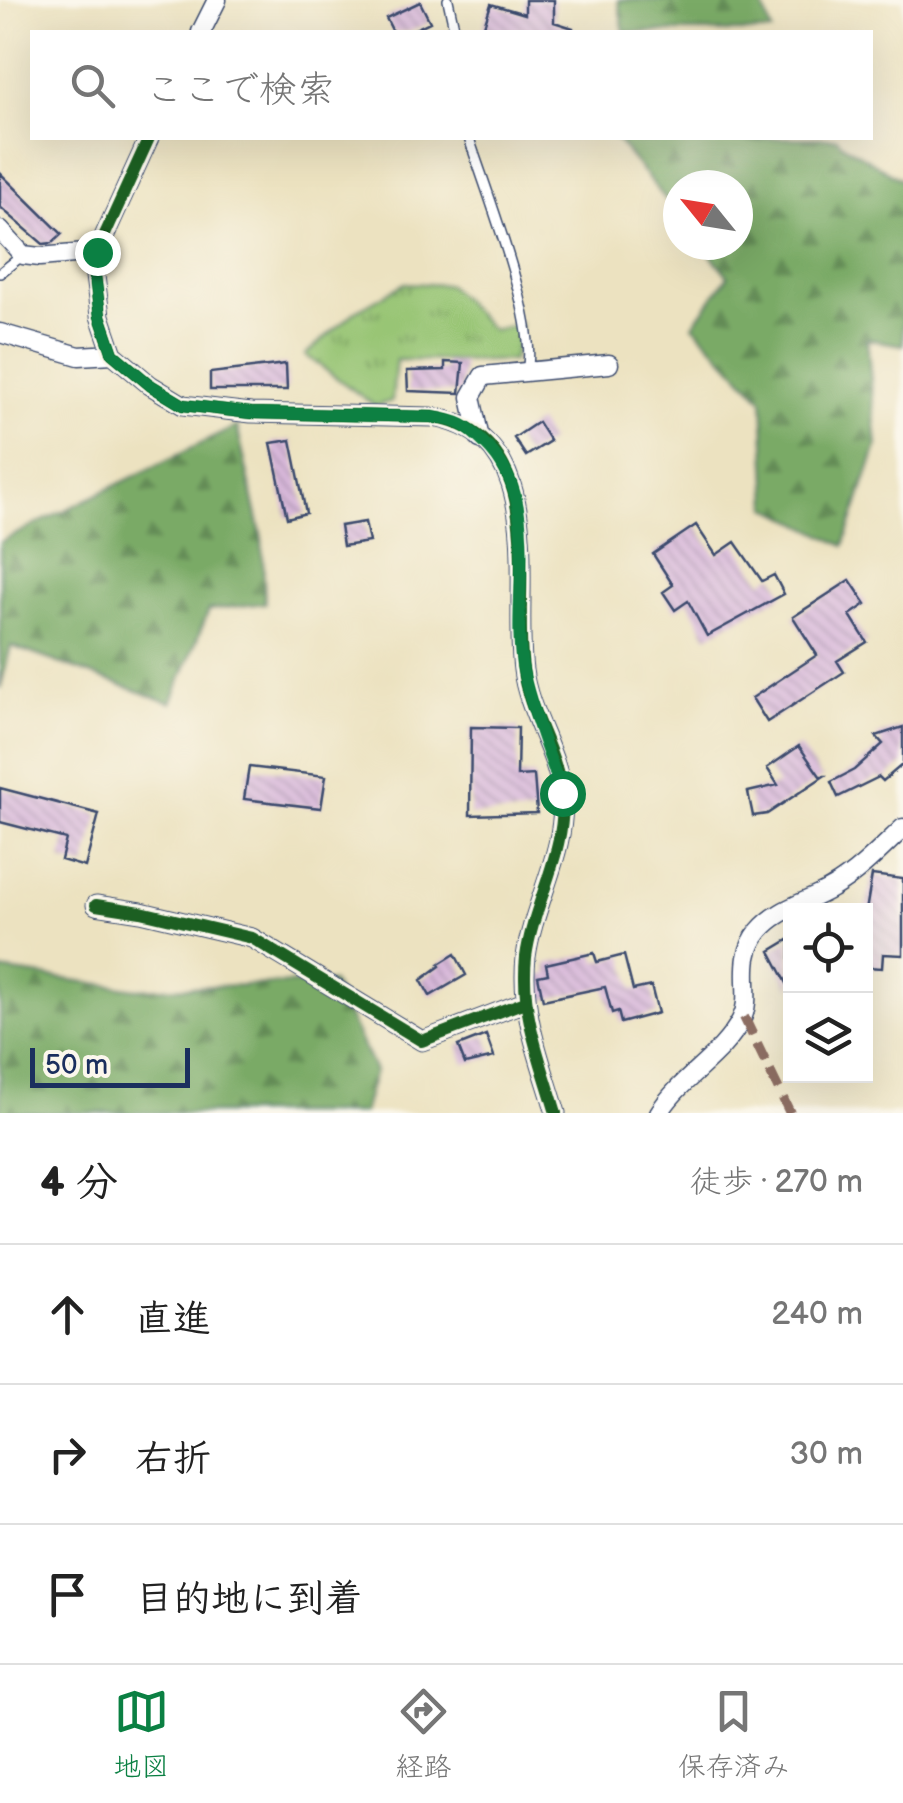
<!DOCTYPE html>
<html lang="ja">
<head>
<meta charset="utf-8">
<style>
	:root { --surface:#fff; --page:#f2f2f2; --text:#222; --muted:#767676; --line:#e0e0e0; --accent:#0b8043 }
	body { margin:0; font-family:"Balsamiq Sans","Klee One",sans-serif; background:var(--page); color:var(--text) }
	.controls { position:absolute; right:30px; bottom:30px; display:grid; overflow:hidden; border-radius:0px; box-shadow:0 10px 40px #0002 }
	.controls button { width:90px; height:90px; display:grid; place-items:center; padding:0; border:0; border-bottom:2px solid var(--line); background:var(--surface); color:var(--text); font:50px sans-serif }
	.compass { position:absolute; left:663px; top:170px; width:90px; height:90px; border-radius:50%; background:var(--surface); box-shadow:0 10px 40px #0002; rotate:300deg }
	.scale { position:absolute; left:30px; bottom:25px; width:160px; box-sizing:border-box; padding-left:10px; border:5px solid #1b2f5e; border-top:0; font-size:28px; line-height:35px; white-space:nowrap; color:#1b2f5e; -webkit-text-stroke:8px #fbf7ec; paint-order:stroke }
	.stop { position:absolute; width:30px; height:30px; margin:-22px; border:8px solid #0b8043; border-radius:50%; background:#fff }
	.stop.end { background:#0b8043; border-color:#fff; box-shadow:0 2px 10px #0008 }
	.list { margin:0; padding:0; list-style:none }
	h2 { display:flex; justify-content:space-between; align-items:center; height:130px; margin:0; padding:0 40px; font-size:42px }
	h2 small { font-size:32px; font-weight:400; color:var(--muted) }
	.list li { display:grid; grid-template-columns:65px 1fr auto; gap:30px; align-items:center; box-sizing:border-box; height:140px; padding:0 40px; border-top:2px solid var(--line) }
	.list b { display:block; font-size:38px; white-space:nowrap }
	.list em { font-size:32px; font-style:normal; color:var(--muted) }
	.icon { flex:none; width:55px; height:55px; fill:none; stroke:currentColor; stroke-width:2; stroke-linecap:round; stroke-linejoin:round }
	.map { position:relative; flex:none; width:903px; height:1113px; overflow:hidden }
	.search { position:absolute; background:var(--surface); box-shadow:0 10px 40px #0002; left:30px; right:30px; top:30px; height:110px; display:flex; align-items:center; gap:25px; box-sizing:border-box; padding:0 35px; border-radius:0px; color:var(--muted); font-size:38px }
	.sheet { height:550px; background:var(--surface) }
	nav { display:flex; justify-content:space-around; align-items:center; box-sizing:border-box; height:140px; border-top:2px solid var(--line); background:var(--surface); font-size:28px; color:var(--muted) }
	nav a { display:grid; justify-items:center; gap:5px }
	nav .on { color:var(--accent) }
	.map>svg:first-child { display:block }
	.grass { fill:url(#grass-tufts); stroke:#5a7a69; stroke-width:2.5 }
	.forest { fill:url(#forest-firs); stroke:#4a6c62; stroke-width:2.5 }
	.building { fill:url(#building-back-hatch) }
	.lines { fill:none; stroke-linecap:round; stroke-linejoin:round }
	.service-casing { stroke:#3a4a6d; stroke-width:12 }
	.minor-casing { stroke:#3a4a6d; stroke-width:21 }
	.service { stroke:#fff; stroke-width:9 }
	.minor { stroke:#fff; stroke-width:18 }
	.quiet { stroke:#8d6e63; stroke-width:10; stroke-dasharray:20 10; stroke-linecap:butt }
	.cycleway-casing { stroke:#fbf7ec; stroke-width:19 }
	.cycleway { stroke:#1b5e20; stroke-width:12 }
	.route { stroke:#0b8043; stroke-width:12 }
</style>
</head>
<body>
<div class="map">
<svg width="903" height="1113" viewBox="0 0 903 1113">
	<defs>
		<pattern id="grass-tufts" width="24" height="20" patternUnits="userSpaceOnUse" patternTransform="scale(2.5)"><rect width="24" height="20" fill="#98c574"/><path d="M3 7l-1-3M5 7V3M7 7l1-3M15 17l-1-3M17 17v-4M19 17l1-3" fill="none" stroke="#7ba062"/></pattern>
		<pattern id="forest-firs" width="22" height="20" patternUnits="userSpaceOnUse" patternTransform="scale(2.5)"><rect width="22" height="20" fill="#7aaa66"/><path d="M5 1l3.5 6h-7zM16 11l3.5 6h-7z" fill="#638b57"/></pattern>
		<pattern id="building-back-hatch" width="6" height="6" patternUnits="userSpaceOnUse" patternTransform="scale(2.5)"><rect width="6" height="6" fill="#d7b6d9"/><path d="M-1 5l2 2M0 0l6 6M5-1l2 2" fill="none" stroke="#ae94b3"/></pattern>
	</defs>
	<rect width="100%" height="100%" fill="#fbf7ec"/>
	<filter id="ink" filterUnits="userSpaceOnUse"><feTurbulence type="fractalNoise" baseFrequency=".01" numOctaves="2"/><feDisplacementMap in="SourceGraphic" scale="20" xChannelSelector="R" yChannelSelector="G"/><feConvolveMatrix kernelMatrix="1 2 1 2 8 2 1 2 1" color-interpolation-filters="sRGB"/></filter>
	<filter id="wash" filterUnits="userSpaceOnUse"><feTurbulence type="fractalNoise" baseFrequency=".0048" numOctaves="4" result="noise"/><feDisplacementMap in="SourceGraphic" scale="40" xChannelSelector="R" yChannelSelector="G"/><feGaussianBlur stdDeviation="2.25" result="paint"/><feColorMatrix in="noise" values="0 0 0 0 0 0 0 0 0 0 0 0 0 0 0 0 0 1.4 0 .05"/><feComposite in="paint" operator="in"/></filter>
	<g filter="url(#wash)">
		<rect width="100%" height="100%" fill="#ece2c0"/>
		<!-- grass -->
		<path class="grass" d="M405,283l43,2 44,45 29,-6 -8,37 -117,-1 -4,41 -17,5 -70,-51 51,-44z"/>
		<!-- forest -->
		<path class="forest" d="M618,0h143l11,32h-148z
			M615,138h222l5,6 61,37v164l-36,-6 10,107 -33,100 -76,-39 -5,-107 -70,-75 35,-49 -25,-31h35v-60h-60v29z
			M237,426l25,113 3,64 -56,7 -38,93 -160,-57 -11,43v-147z
			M0,970l136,19 196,-7 43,89 -12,42h-363z"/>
		<g id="blocks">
			<!-- building -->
			<path class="building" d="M525,0h29v22l19,6v4h-91l9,-28 34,10z
				M420,2l10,20 -21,10h-16l-7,-14z
				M0,173l62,61 -10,9 -9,1 -43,-37z
				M445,362l18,1 -3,30 -52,-2 -1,-20 38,-1z
				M286,364l1,26h-77v-17z
				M538,422l12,19 -24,15 -12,-18z
				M291,440l15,73 -19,5 -16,-75z
				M365,522l4,20 -26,4 -3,-20z
				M696,525l20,30 19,-13 27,39 12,-6 10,19 -77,42 -19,-35 -13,9 -12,-18 10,-7 -20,-31z
				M850,580l16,24 -16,11 17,27 -30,19 7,11 -77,50 -15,-24 65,-43 -24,-38z
				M471,727l47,1 -1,48 17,-1 3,38 -67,2z
				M903,727v37l-20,17 -4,-4 -41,20 -7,-15 23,-12 29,-26 -7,-8z
				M799,746l21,30h4l-57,38 -14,2 -5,-24 30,-7 -11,-17z
				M249,767l77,9 -5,32 -77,-9z
				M0,788l99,26 -14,53 -24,-7 5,-21 -66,-17z
				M872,875l31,4v76l-20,-1 -1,14 -16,-1v-56z
				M790,939v50l-20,-38z
				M594,953l3,9 27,-7 9,35 18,-4 7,27 -37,10 -3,-12 -6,2 -7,-26 -62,13 -5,-24 10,-2 -2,-10z
				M455,954l11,21 -36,21 -9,-16 19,-14 -1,-2z
				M486,1035l8,22 -29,7 -7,-18z"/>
		</g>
	</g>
	<g filter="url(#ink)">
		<use href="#blocks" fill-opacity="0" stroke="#3a4a6d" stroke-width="2.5"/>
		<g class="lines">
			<!-- service casing -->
			<g class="service-casing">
				<path id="service" d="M448,0l7,32
					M469,138c16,50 70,187 58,232
					M0,273l23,-18"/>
			</g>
			<!-- minor casing -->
			<g class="minor-casing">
				<path id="minor" d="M201,32l16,-32
					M149,138l-52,114 -2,24 5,40 13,38 37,31 33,20 68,8 181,4c120,19 80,168 91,253 5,42 34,81 39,124 6,55 -29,109 -36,163 -6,56 15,104 30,156
					M0,230l23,25 17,2 57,-5
					M0,333l79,23 34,-2
					M480,439l-9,-42 12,-21 126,-12
					M96,905l45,7 111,26 170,103 103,-39
					M659,1113c21,-35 63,-56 82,-93 14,-25 -7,-58 18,-89 19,-23 48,-28 73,-43 25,-14 50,-40 71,-60"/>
			</g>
			<!-- service -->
			<use href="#service" class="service"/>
			<!-- minor -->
			<use href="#minor" class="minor"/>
			<!-- quiet -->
			<path class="quiet" d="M744,1017l46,96"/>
			<!-- cycleway casing -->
			<g class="cycleway-casing">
				<path id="cycleway" d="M149,138l-52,114 -2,24 5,40 13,38 37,31 33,20 68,8 181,4c120,19 80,168 91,253 5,42 34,81 39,124 6,55 -29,109 -36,163 -6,56 15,104 30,156
					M96,905l45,7 111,26 170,103 103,-39"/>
			</g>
			<!-- cycleway -->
			<use href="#cycleway" class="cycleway"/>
		</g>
	</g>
	<g class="lines" filter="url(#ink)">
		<!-- route -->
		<path class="route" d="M97,252l-2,24 5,40 13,38 37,31 33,20 68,8 181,4c28,4 34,8 53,27 62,59 22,157 39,231 9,40 25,79 38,118"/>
	</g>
</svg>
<div class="controls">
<button><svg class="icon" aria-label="locate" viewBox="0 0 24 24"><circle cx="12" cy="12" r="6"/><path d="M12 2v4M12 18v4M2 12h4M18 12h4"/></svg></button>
<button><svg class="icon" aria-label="layers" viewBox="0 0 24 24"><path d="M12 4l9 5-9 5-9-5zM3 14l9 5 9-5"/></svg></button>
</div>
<svg class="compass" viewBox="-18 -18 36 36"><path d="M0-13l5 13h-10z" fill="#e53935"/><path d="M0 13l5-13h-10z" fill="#767676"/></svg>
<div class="scale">50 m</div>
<div class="stop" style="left:562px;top:793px"></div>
<div class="stop end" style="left:97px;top:252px"></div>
<div class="search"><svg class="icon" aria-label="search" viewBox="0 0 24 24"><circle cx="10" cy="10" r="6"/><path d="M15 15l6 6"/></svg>ここで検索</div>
</div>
<section class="sheet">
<h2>4 分<small>徒歩 · 270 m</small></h2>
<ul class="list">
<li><svg class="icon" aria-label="ahead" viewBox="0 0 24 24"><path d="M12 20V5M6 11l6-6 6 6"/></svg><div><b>直進</b></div><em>240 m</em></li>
<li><svg class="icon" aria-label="right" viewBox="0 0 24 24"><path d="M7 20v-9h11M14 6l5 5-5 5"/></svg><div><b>右折</b></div><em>30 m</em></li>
<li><svg class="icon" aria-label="arrive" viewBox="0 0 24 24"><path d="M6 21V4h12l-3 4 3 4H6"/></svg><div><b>目的地に到着</b></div></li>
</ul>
</section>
<nav>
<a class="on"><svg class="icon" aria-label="map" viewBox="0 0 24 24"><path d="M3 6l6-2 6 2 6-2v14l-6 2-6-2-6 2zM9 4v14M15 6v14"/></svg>地図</a>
<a><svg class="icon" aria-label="directions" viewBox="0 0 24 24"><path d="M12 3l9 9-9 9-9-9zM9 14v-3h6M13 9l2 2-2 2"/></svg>経路</a>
<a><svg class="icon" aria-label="saved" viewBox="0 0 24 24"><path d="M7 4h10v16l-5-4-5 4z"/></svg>保存済み</a>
</nav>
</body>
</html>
